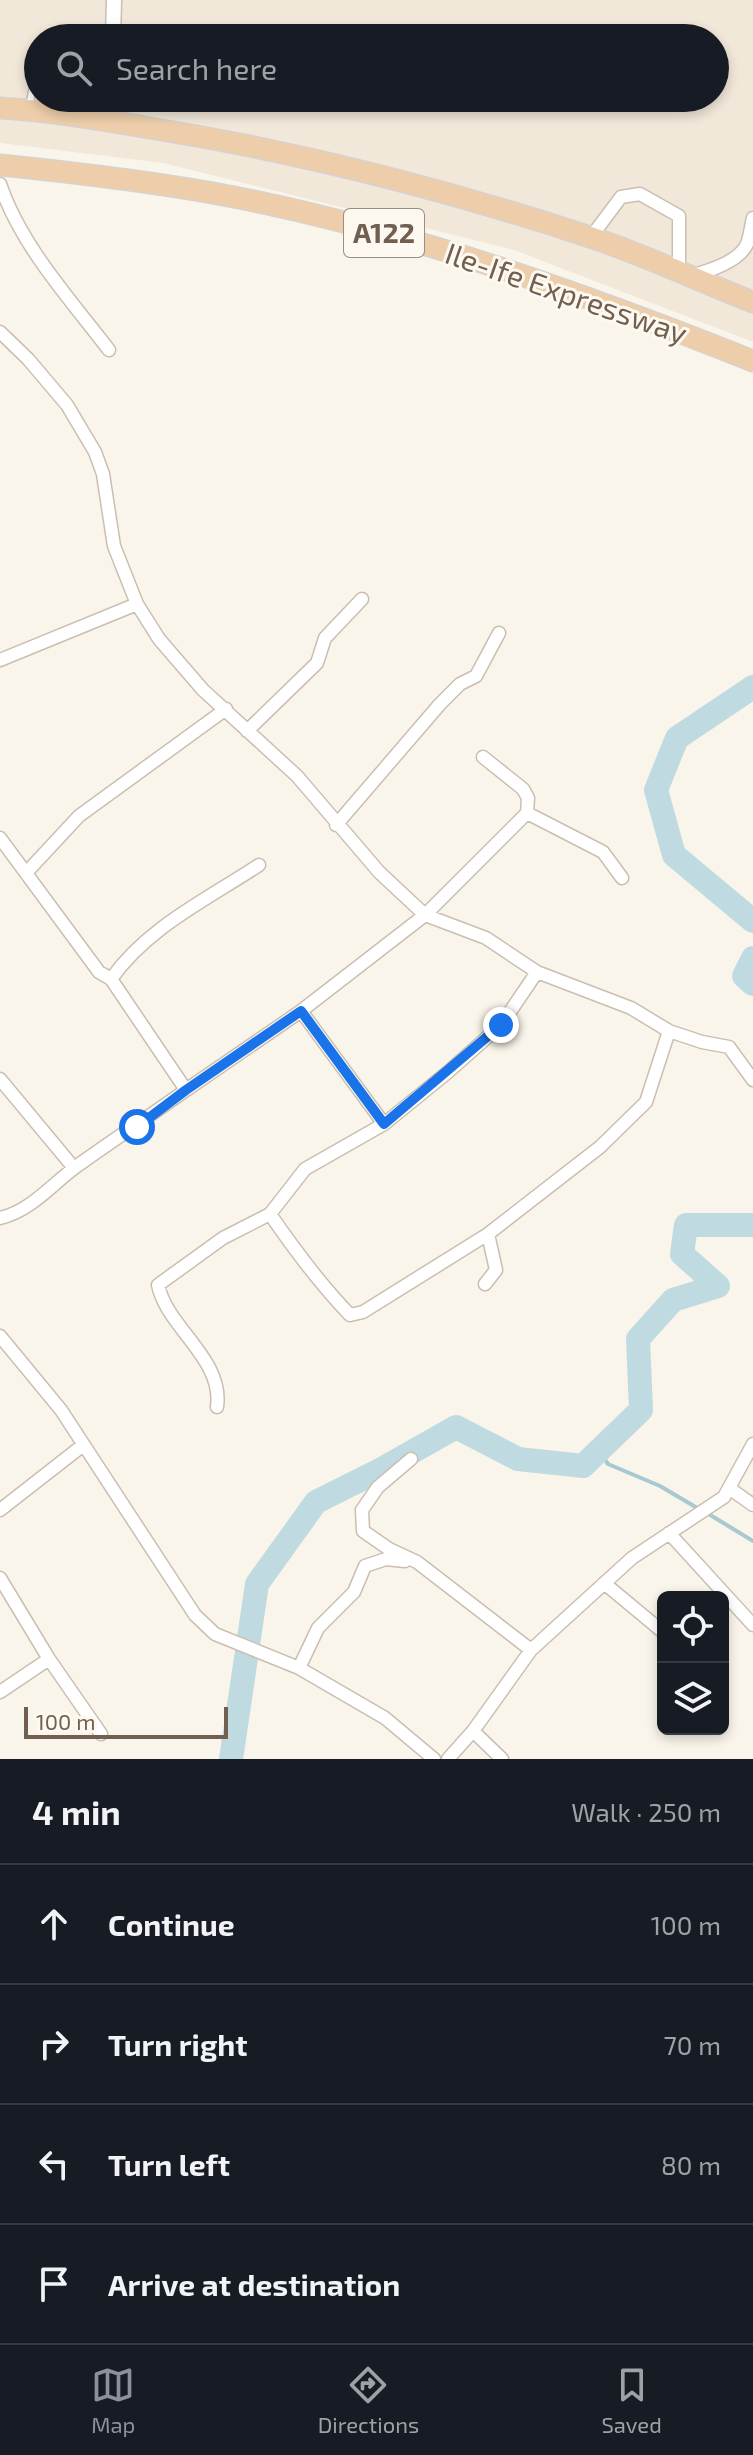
<!DOCTYPE html>
<html lang="en">
<head>
<meta charset="utf-8">
<style>
	:root { --surface:#171b24; --page:#242831; --text:#f1f3f6; --muted:#9ea1a6; --line:#363941; --accent:#8c9099 }
	body { margin:0; font-family:"Exo 2",sans-serif; background:var(--page); color:var(--text) }
	.controls { position:absolute; right:24px; bottom:24px; display:grid; overflow:hidden; border-radius:12px; box-shadow:0 4px 12px #0003 }
	.controls button { width:72px; height:72px; display:grid; place-items:center; padding:0; border:0; border-bottom:2px solid var(--line); background:var(--surface); color:var(--text); font:40px sans-serif }
	.scale { position:absolute; left:24px; bottom:20px; width:204px; box-sizing:border-box; padding-left:8px; border:4px solid #715f50; border-top:0; font-size:22px; line-height:28px; white-space:nowrap; color:#715f50; -webkit-text-stroke:6px #fdf9f0; paint-order:stroke }
	.stop { position:absolute; width:24px; height:24px; margin:-18px; border:6px solid #1a73e8; border-radius:50%; background:#fff }
	.stop.end { background:#1a73e8; border-color:#fff; box-shadow:0 2px 8px #0008 }
	.list { margin:0; padding:0; list-style:none }
	h2 { display:flex; justify-content:space-between; align-items:center; height:104px; margin:0; padding:0 32px; font-size:34px }
	h2 small { font-size:26px; font-weight:400; color:var(--muted) }
	.list li { display:grid; grid-template-columns:52px 1fr auto; gap:24px; align-items:center; box-sizing:border-box; height:120px; padding:0 32px; border-top:2px solid var(--line) }
	.list b { display:block; font-size:30px; white-space:nowrap }
	.list em { font-size:26px; font-style:normal; color:var(--muted) }
	.icon { flex:none; width:44px; height:44px; fill:none; stroke:currentColor; stroke-width:2; stroke-linecap:round; stroke-linejoin:round }
	.map { position:relative; flex:none; width:753px; height:1759px; overflow:hidden }
	.search { position:absolute; background:var(--surface); box-shadow:0 4px 12px #0003; left:24px; right:24px; top:24px; height:88px; display:flex; align-items:center; gap:20px; box-sizing:border-box; padding:0 28px; border-radius:44px; color:var(--muted); font-size:30px }
	.sheet { height:584px; background:var(--surface) }
	nav { display:flex; justify-content:space-around; align-items:center; box-sizing:border-box; height:112px; border-top:2px solid var(--line); background:var(--surface); font-size:22px; color:var(--muted) }
	nav a { display:grid; justify-items:center; gap:4px }
	nav .on { color:var(--accent) }
	.map>svg:first-child { display:block }
	.residential { fill:#f1e8d9; fill-rule:evenodd }
	.lines { fill:none; stroke-linecap:round; stroke-linejoin:round }
	.stream { stroke:#a8c8d2; stroke-width:4 }
	.river { stroke:#c0dae1; stroke-width:24 }
	.service-casing { stroke:#cbbeb1; stroke-width:9 }
	.minor-casing { stroke:#cbbeb1; stroke-width:15 }
	.tertiary-casing { stroke:#cbbeb1; stroke-width:17 }
	.trunk-casing { stroke:#d7d2ce; stroke-width:23 }
	.service { stroke:#fff; stroke-width:6 }
	.minor { stroke:#fff; stroke-width:12 }
	.tertiary { stroke:#fff; stroke-width:14 }
	.trunk { stroke:#eeceaa; stroke-width:20 }
	.route { stroke:#1a73e8; stroke-width:10 }
	.labels { text-anchor:middle; stroke-width:6; stroke-linejoin:round; paint-order:stroke }
	.shield { fill:#fdf9f0; stroke:#9b8d80; stroke-width:2 }
	.shield-label { font-size:28px; font-weight:bold; fill:#715f50 }
	.street-label { font-size:30px; fill:#715f50; stroke:#fdf9f0 }
</style>
</head>
<body>
<div class="map">
<svg width="753" height="1759" viewBox="0 0 753 1759">
	<rect width="100%" height="100%" fill="#faf5ea"/>
	<!-- residential -->
	<path class="residential" d="M0,0h753v342l-239,-92 -351,-87 -163,-20zM38,38h677v60h-677z"/>
	<g class="lines">
		<!-- stream -->
		<path class="stream" d="M599,1451l9,13 52,22 39,23
			M707,1513l46,28"/>
		<!-- river -->
		<path class="river" d="M753,687l-76,51 -21,52 18,65 79,66
			M753,958l-9,18 9,8
			M231,1759l26,-175 59,-82 66,-33 74,-42 62,32 65,7 58,-56 -3,-71 35,-39 45,-14 -36,-32 4,-29h67"/>
		<!-- service casing -->
		<g class="service-casing">
			<path id="service" d="M52,38h20
				M92,98l2,17
				M29,107l9,-47"/>
		</g>
		<!-- minor casing -->
		<g class="minor-casing">
			<path id="minor" d="M0,184c21,62 70,115 109,166
				M591,237l30,-40 19,-3 39,22v57
				M691,276c17,-5 48,-14 56,-32 3,-8 4,-18 6,-26
				M0,332l28,27 39,46 28,47 8,22 11,72 23,58 22,35 44,51 94,86 82,96 46,43 61,23 51,34 94,36 38,23 33,11 27,5 24,33
				M0,660l137,-56
				M247,731l70,-68 8,-25 37,-39
				M483,757l40,32 5,9 -1,15 76,39 19,26
				M336,825l104,-121 20,-20 16,-8 23,-43
				M0,838l99,134 12,7 75,111c-36,26 -73,50 -109,76 -25,18 -46,45 -77,52
				M26,873l53,-57 147,-107
				M111,979c37,-52 95,-79 148,-114
				M0,1079l74,89
				M186,1090l115,-79
				M384,1124l-83,-113 124,-96 102,-102
				M270,1214c24,35 50,70 80,101l13,-3 125,-78 112,-87 46,-45 23,-71
				M485,1284l11,-14 -8,-36
				M0,1336l61,74 134,205 20,19 84,34 86,50 49,41
				M217,1407c7,-48 -50,-79 -59,-122l65,-47 47,-24 35,-45 79,-45 64,-52 53,-47 36,-53
				M411,1459l-33,28 -16,23 1,21 26,18 28,13 114,88
				M729,1488l24,17
				M0,1510l82,-64
				M669,1533l84,92
				M0,1578l49,81 52,75
				M604,1583l59,49
				M299,1668l19,-40 36,-36 11,-26 21,-7 19,2
				M0,1692l49,-33
				M473,1731l29,28
				M448,1759l25,-28 58,-81 101,-92 92,-61 29,-53"/>
		</g>
		<!-- tertiary casing -->
		<g class="tertiary-casing">
			<path id="tertiary" d="M113,38l1,-38
				M110,121l1,-23"/>
		</g>
		<!-- trunk casing -->
		<g class="trunk-casing">
			<path id="trunk" d="M0,108c52,3 104,12 156,21 148,24 292,61 434,108 55,18 109,44 163,65
				M0,165c78,8 157,17 234,32 178,35 350,97 519,164"/>
		</g>
		<!-- service -->
		<use href="#service" class="service"/>
		<!-- minor -->
		<use href="#minor" class="minor"/>
		<!-- tertiary -->
		<use href="#tertiary" class="tertiary"/>
		<!-- trunk -->
		<use href="#trunk" class="trunk"/>
	</g>
	<g class="lines">
		<!-- route -->
		<path class="route" d="M137,1127l49,-37 115,-79 83,113 117,-99"/>
	</g>
	<g class="labels">
		<!-- shield labels -->
		<rect class="shield" x="344" y="209" width="80" height="48" rx="6"/>
		<g class="shield-label">
			<text x="384" y="243">A122</text>
		</g>
		<!-- street labels -->
		<g class="street-label">
			<text transform="translate(566 294) rotate(19)" y="10">Ile-Ife Expressway</text>
		</g>
	</g>
</svg>
<div class="controls">
<button><svg class="icon" aria-label="locate" viewBox="0 0 24 24"><circle cx="12" cy="12" r="6"/><path d="M12 2v4M12 18v4M2 12h4M18 12h4"/></svg></button>
<button><svg class="icon" aria-label="layers" viewBox="0 0 24 24"><path d="M12 4l9 5-9 5-9-5zM3 14l9 5 9-5"/></svg></button>
</div>
<div class="scale">100 m</div>
<div class="stop" style="left:137px;top:1127px"></div>
<div class="stop end" style="left:501px;top:1025px"></div>
<div class="search"><svg class="icon" aria-label="search" viewBox="0 0 24 24"><circle cx="10" cy="10" r="6"/><path d="M15 15l6 6"/></svg>Search here</div>
</div>
<section class="sheet">
<h2>4 min<small>Walk · 250 m</small></h2>
<ul class="list">
<li><svg class="icon" aria-label="ahead" viewBox="0 0 24 24"><path d="M12 20V5M6 11l6-6 6 6"/></svg><div><b>Continue</b></div><em>100 m</em></li>
<li><svg class="icon" aria-label="right" viewBox="0 0 24 24"><path d="M7 20v-9h11M14 6l5 5-5 5"/></svg><div><b>Turn right</b></div><em>70 m</em></li>
<li><svg class="icon" aria-label="left" viewBox="0 0 24 24"><path d="M17 20v-9H6M10 6l-5 5 5 5"/></svg><div><b>Turn left</b></div><em>80 m</em></li>
<li><svg class="icon" aria-label="arrive" viewBox="0 0 24 24"><path d="M6 21V4h12l-3 4 3 4H6"/></svg><div><b>Arrive at destination</b></div></li>
</ul>
</section>
<nav>
<a class="on"><svg class="icon" aria-label="map" viewBox="0 0 24 24"><path d="M3 6l6-2 6 2 6-2v14l-6 2-6-2-6 2zM9 4v14M15 6v14"/></svg>Map</a>
<a><svg class="icon" aria-label="directions" viewBox="0 0 24 24"><path d="M12 3l9 9-9 9-9-9zM9 14v-3h6M13 9l2 2-2 2"/></svg>Directions</a>
<a><svg class="icon" aria-label="saved" viewBox="0 0 24 24"><path d="M7 4h10v16l-5-4-5 4z"/></svg>Saved</a>
</nav>
</body>
</html>
